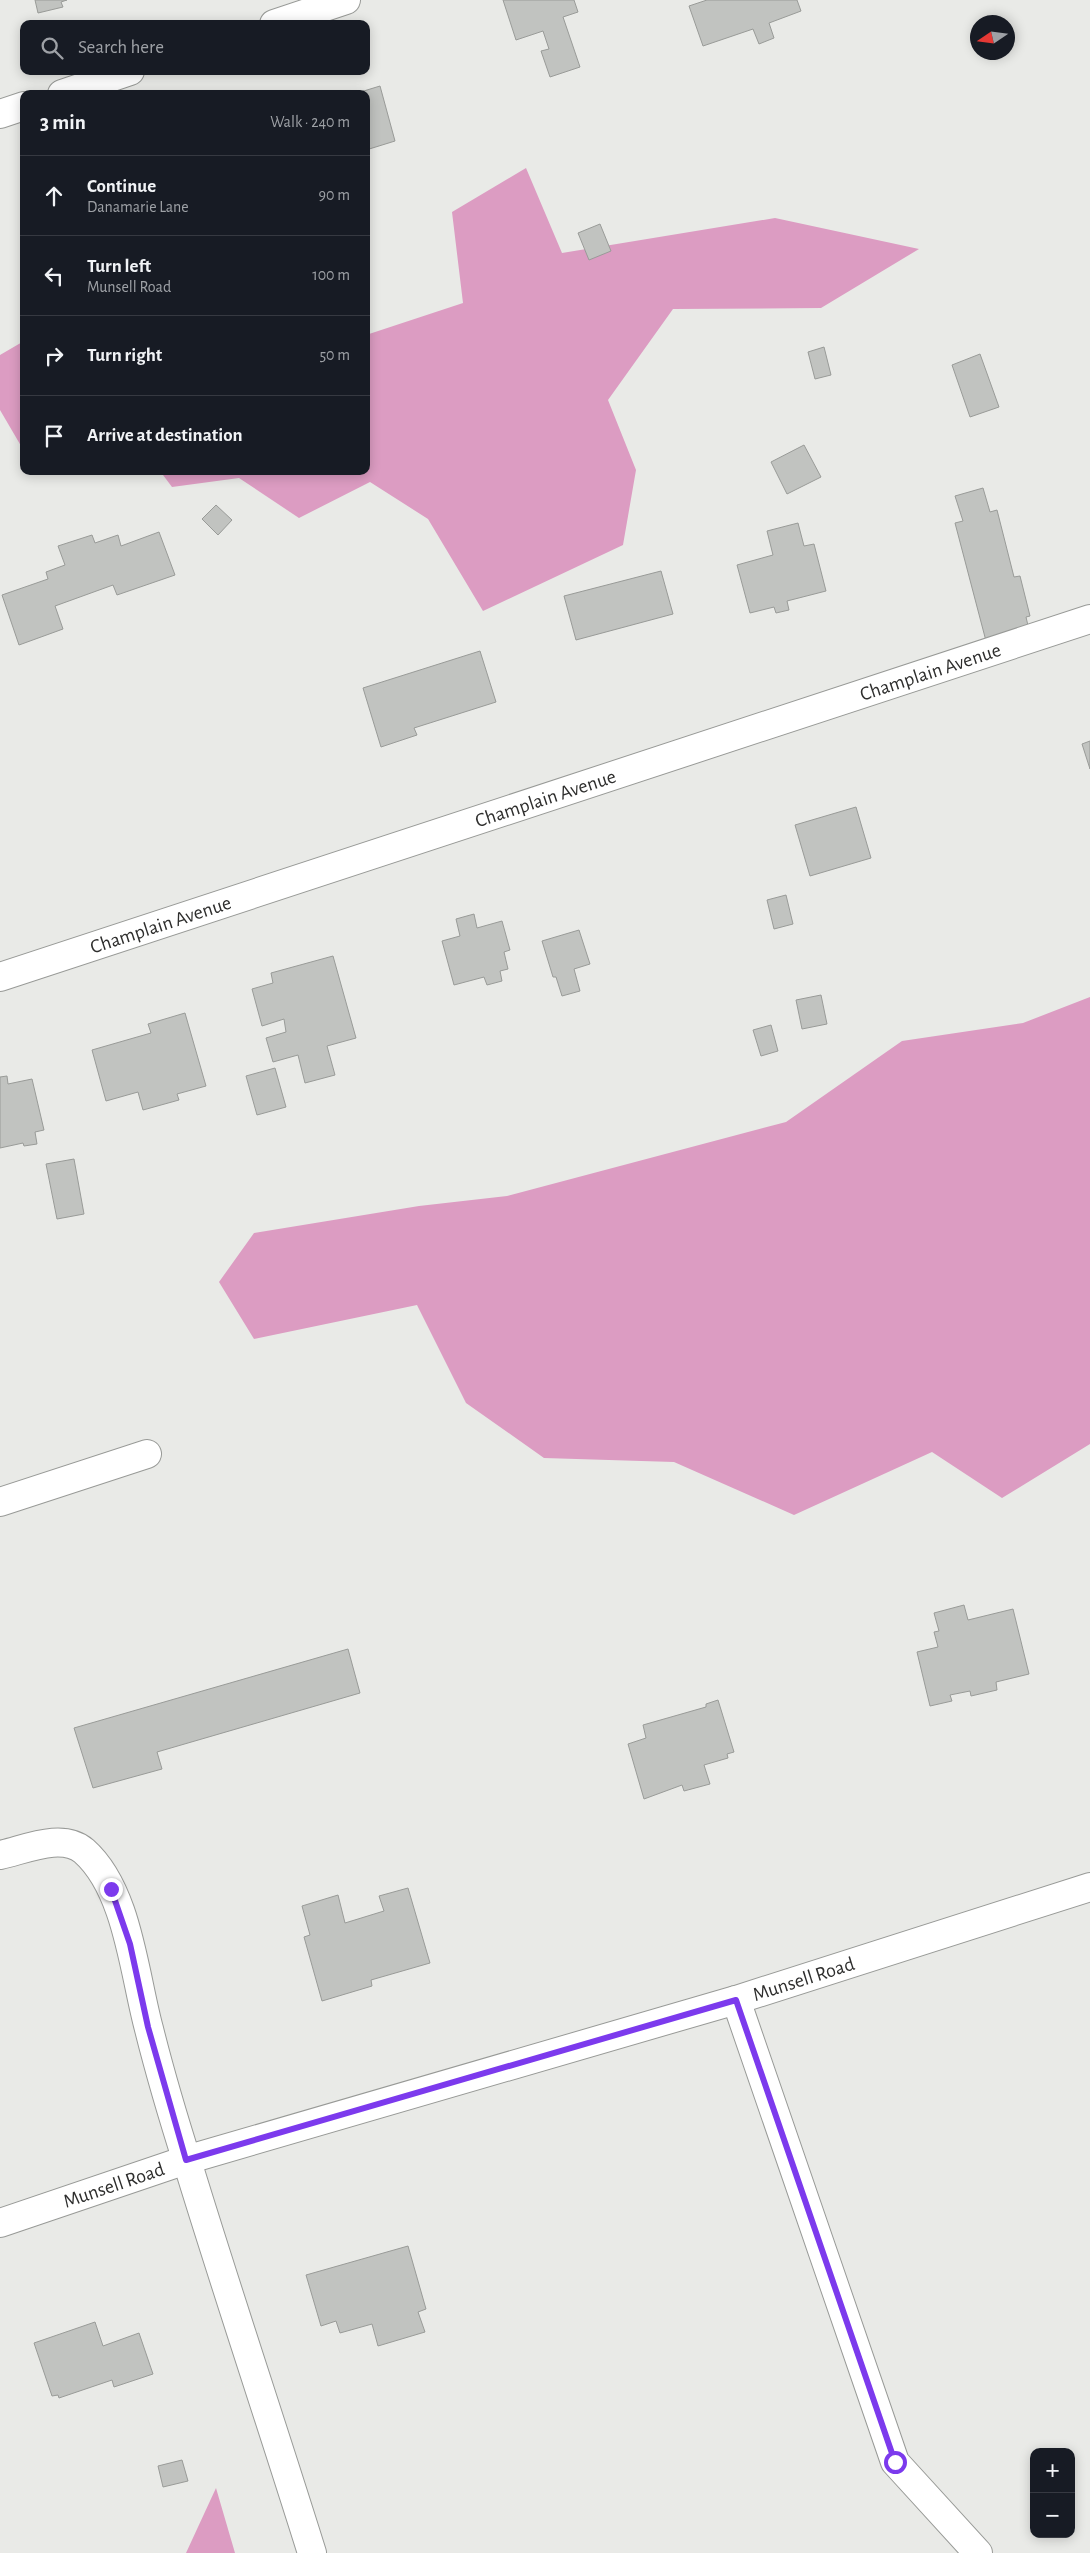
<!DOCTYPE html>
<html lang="en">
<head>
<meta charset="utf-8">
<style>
	:root { --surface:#171b24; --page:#242831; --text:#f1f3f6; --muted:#9ea1a6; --line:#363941 }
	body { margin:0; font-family:"Alegreya Sans",sans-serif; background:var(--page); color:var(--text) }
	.controls { position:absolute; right:15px; bottom:15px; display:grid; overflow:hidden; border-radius:10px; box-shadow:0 2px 12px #0003 }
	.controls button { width:45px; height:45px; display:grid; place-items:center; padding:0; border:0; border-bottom:1px solid var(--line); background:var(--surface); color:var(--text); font:25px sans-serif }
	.compass { position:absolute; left:970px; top:15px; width:45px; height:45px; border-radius:50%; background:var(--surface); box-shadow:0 2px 12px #0003; rotate:257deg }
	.stop { position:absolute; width:15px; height:15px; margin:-11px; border:4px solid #7c3aed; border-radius:50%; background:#fff }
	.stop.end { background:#7c3aed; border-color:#fff; box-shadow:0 1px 5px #0008 }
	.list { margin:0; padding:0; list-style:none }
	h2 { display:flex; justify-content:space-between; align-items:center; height:65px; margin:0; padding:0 20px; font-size:21px }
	h2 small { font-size:16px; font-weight:400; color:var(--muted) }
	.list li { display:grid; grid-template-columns:32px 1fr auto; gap:15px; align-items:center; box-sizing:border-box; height:80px; padding:0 20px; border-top:1px solid var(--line) }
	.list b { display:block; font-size:19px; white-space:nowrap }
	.list p { margin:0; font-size:16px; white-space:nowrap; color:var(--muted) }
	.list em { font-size:16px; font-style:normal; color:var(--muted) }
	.icon { flex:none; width:28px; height:28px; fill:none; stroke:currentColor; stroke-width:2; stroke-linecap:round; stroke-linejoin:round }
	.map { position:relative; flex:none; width:1090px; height:2553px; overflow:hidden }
	.search { position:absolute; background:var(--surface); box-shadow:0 2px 12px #0003; left:20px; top:20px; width:350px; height:55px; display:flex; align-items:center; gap:12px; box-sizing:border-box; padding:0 18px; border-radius:10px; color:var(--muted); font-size:19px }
	.panel { position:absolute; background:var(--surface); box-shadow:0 2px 12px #0003; left:20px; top:90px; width:350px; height:385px; border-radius:10px }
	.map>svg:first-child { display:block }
	.forest { fill:#dc9cc2 }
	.building { fill:#c1c3c0; stroke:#999b98 }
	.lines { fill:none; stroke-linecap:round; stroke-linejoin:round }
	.minor-casing { stroke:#989a97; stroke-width:30 }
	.minor { stroke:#fff; stroke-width:28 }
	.route { stroke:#7c3aed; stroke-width:6 }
	.labels { text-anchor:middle; stroke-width:4; stroke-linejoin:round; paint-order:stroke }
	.street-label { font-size:20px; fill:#2e2e2d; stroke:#f6f8f5 }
</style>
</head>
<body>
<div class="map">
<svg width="1090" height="2553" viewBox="0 0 1090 2553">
	<rect width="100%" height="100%" fill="#e9eae7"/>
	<!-- forest -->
	<path class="forest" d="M526,168l36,85 213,-35 144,31 -98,59 -148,1 -65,91 28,70 -13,75 -140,66 -55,-92 -58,-37 -71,36 -60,-40 -67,9 -12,-16h206v-136l97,-32 -11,-91z
		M24,341v110l-24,-41v-55z
		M1090,997v447l-88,54 -70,-46 -138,63 -120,-53 -130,-4 -78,-55 -49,-98 -163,34 -35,-57 35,-49 165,-27 88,-10 279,-74 116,-81 121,-18z
		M216,2488l19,65h-49z"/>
	<!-- building -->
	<path class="building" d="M35,0h32l-6,2 2,5 -25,6z
		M503,0h71l4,12 -15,5 17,50 -30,10 -9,-26 8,-2 -6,-18 -27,9z
		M707,0h90l4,11 -32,12 5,15 -15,6 -6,-15 -50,17 -14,-40z
		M380,86l15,55 -29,9v-56h-12z
		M600,224l11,27 -22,9 -11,-27z
		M824,347l7,28 -16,4 -7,-27z
		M980,354l19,53 -29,10 -18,-52z
		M804,445l17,32 -34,17 -16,-32z
		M983,488l7,24 7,-2 17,67 6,-1 10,40 -4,1 3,13 -43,11 -31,-118 8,-2 -8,-25z
		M216,505l16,15 -14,15 -16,-16z
		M798,523l6,23 10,-2 12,47 -39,10 2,9 -13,3 -2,-6 -24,6 -13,-48 36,-10 -6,-24z
		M159,532l16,43 -58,20 -4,-10 -58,21 8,23 -44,16 -17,-50 46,-16 -2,-7 19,-7 -7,-19 34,-11 3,8 23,-8 3,11z
		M661,571l12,43 -97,26 -12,-44z
		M480,651l16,51 -82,26 3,7 -36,12 -18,-59z
		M1090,741v28l-8,-25z
		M856,807l15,51 -61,18 -15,-51z
		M786,895l7,29 -19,5 -7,-29z
		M474,914l3,14 25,-7 8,29 -6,2 4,17 -8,2 2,10 -15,4 -3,-8 -30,8 -12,-44 18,-5 -4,-17z
		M579,930l11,34 -16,5 6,22 -18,5 -6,-19h-3l-11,-36z
		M333,956l23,82 -29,8 8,29 -30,8 -7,-28 -25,7 -7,-24 20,-6 -2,-13 -22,7 -10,-37 21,-6 -2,-10z
		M821,995l6,29 -25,5 -6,-29z
		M185,1013l21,73 -29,8 2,6 -36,10 -5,-18 -32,9 -14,-51 59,-17 -3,-9z
		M771,1025l7,26 -17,5 -8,-26z
		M275,1068l11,39 -29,8 -11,-39z
		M7,1076l1,8 24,-5 12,51 -9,2 2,12 -13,2 -1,-3 -23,5v-71z
		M74,1159l10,55 -27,5 -11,-55z
		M964,1605l4,15 45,-11 16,65 -33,8 1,8 -26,6 -1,-5 -20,4 2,6 -22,5 -13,-54 21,-5 -4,-15 5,-1 -5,-18z
		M348,1649l12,44 -203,59 5,17 -69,19 -19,-60z
		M718,1700l16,52 -7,2 1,4 -24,7 6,19 -26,7 -2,-6 -38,14 -16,-55 18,-6 -3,-13 63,-18v-3z
		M408,1888l22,75 -59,17 1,6 -50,15 -18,-64 6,-2 -8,-29 36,-11 7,28 39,-12 -5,-15z
		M408,2246l18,63 -8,3 7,20 -47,14 -6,-22 -32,9 -4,-12 -15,5 -15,-51z
		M95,2322l8,24 36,-13 14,41 -39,13 -2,-7 -53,18 -1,-3 -6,1 -18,-53z
		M182,2460l6,21 -25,6 -5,-21z"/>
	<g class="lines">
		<!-- minor casing -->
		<g class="minor-casing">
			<g id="minor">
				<path d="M274,24l72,-24"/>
				<path d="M62,94l68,-23"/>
				<path d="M0,114l24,-8"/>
				<path id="s1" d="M0,977l1090,-358"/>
				<path d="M0,1502l147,-48"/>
				<path d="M0,1855c24,-5 62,-23 84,-4 44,39 50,123 65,178 11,44 24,88 38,132 40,131 84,261 125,392"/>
				<path d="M736,2000l159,462 83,91"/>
				<path id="s2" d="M0,2223l186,-63 550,-160 354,-113"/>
			</g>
		</g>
		<!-- minor -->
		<use href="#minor" class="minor"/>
	</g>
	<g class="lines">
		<!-- route -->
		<path class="route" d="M111,1889l19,55 18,83 38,133 550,-160 159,462"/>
	</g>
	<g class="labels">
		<!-- street labels -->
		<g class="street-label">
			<text dy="7" stroke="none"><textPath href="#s1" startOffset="979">Champlain Avenue</textPath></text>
			<text dy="7" stroke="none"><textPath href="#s1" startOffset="574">Champlain Avenue</textPath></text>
			<text dy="7" stroke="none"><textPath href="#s1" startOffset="169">Champlain Avenue</textPath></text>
			<text dy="7" stroke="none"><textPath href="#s2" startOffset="840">Munsell Road</textPath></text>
			<text dy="7" stroke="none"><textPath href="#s2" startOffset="120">Munsell Road</textPath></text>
		</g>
	</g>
</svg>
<div class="controls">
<button>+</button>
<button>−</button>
</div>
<svg class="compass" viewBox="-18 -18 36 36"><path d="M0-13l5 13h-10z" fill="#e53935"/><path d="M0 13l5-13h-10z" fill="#9ea1a6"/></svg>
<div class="stop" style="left:895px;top:2462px"></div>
<div class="stop end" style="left:111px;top:1889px"></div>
<div class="search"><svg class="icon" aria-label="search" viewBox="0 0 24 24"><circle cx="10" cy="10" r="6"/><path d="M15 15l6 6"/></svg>Search here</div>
<section class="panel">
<h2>3 min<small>Walk · 240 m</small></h2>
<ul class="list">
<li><svg class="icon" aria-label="ahead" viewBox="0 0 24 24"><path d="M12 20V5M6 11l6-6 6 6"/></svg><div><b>Continue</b><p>Danamarie Lane</p></div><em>90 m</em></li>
<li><svg class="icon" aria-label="left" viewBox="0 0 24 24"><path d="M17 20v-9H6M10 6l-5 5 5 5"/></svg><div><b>Turn left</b><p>Munsell Road</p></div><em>100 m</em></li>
<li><svg class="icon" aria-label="right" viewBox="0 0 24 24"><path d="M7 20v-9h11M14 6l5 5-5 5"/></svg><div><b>Turn right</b></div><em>50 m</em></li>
<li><svg class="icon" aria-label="arrive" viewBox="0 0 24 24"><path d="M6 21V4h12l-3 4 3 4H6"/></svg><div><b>Arrive at destination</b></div></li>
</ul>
</section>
</div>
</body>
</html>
